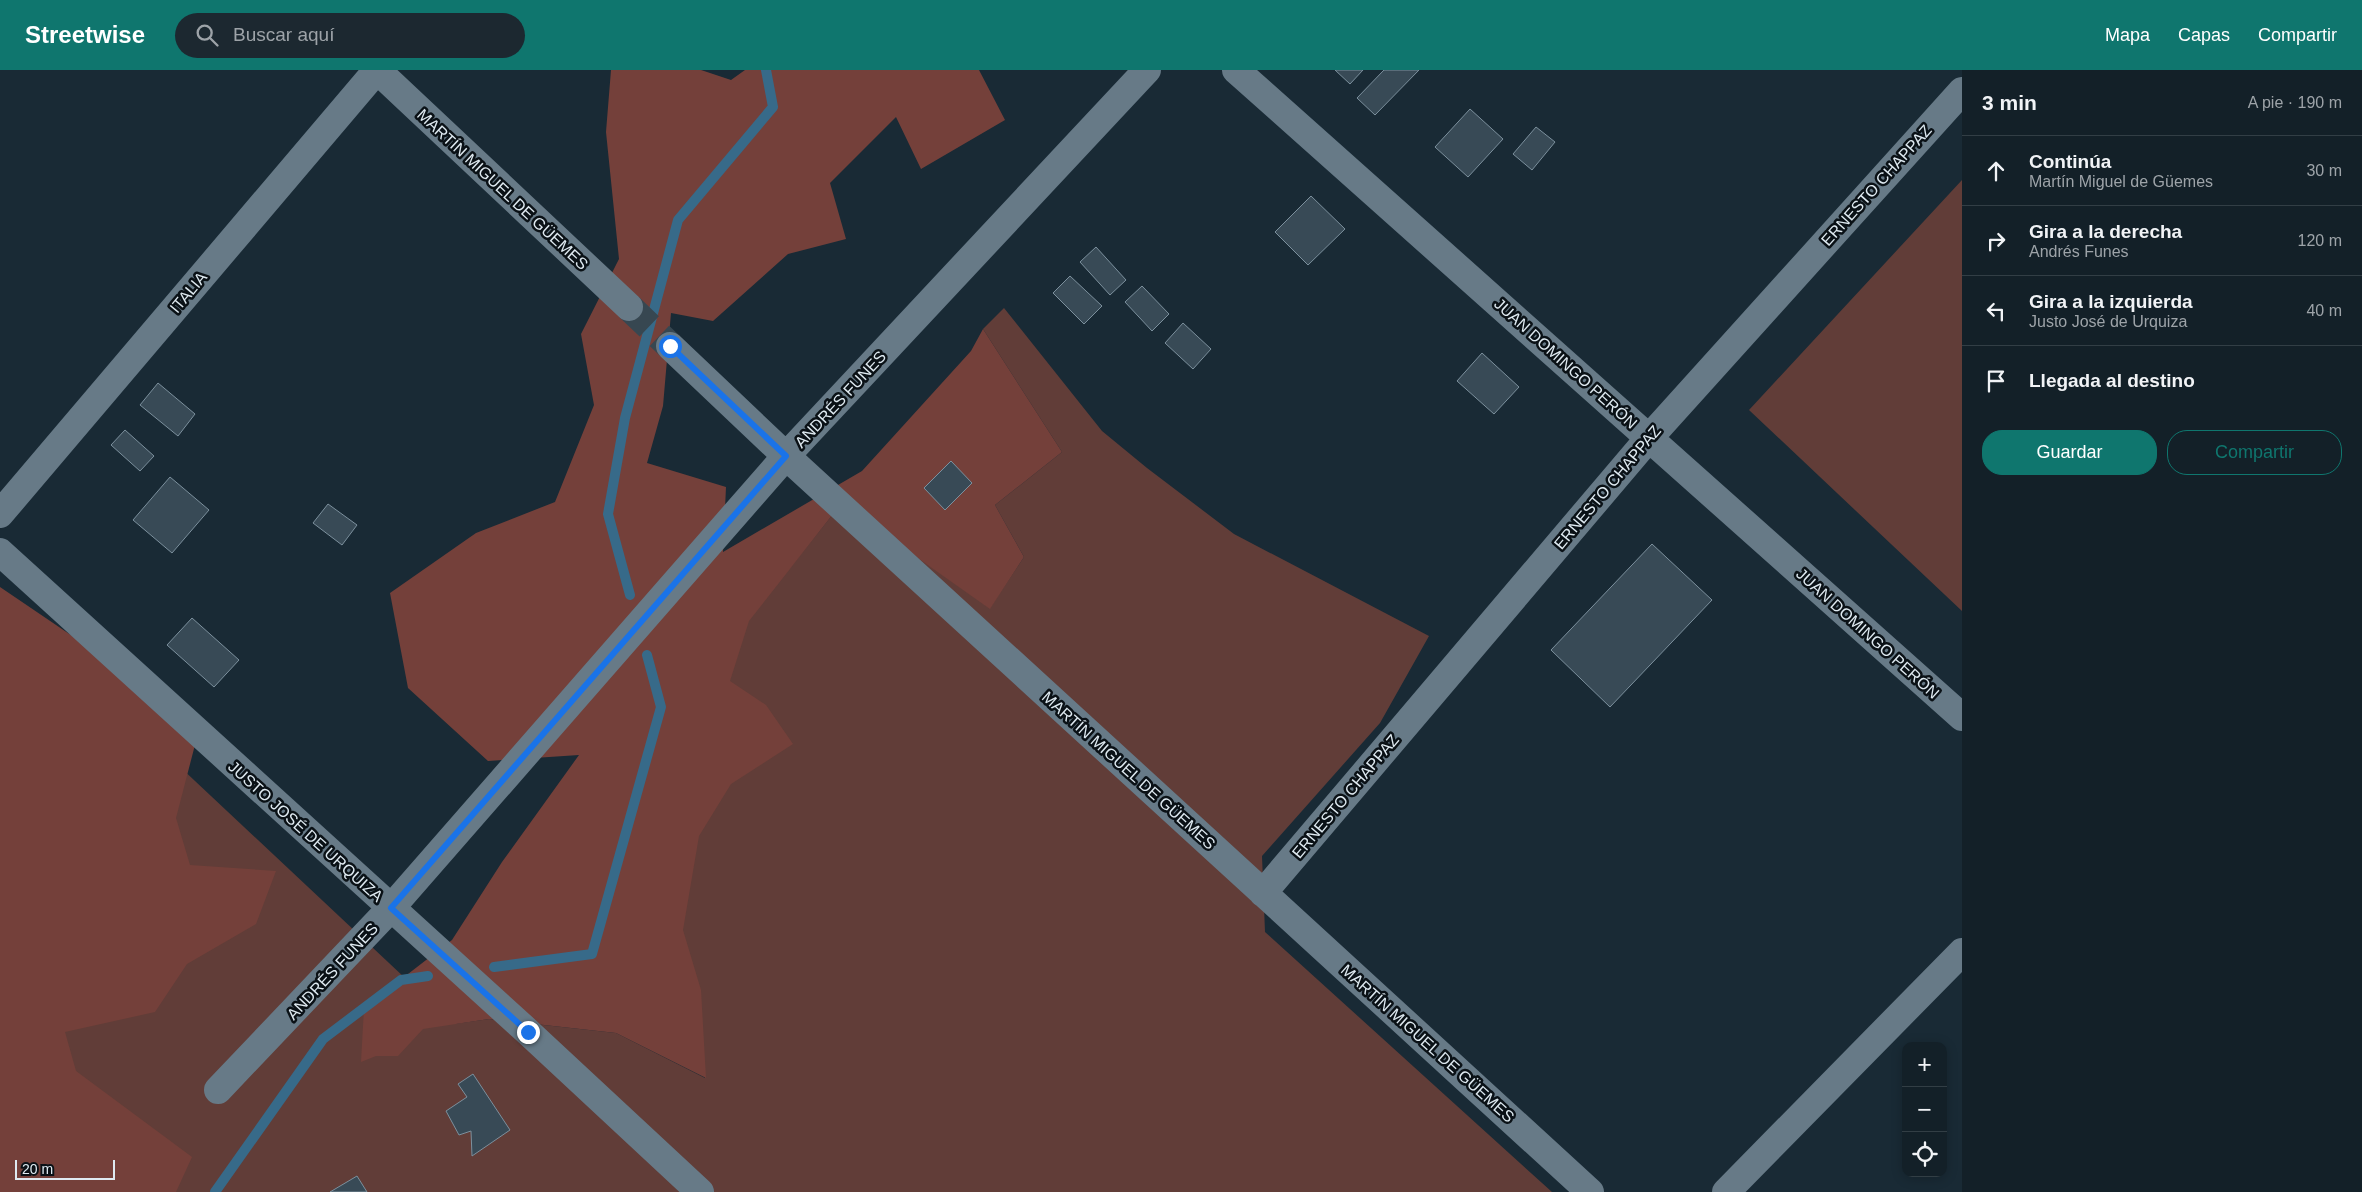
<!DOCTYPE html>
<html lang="es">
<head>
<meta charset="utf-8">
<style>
	:root { --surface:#132028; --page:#1c2830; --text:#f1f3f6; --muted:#9da3a8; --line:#323e45; --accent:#0f766e }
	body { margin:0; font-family:Helvetica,sans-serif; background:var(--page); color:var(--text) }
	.controls { position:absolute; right:15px; bottom:15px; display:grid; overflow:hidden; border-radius:10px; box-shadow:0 2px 12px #0003 }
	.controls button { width:45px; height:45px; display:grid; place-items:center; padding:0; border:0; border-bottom:1px solid var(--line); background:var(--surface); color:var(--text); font:25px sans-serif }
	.scale { position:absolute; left:15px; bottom:12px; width:100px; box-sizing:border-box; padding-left:5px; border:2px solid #dfeaf1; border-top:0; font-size:14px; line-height:18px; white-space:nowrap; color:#dfeaf1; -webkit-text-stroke:4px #0a1116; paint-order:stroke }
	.stop { position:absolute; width:15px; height:15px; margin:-11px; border:4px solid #1a73e8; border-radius:50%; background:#fff }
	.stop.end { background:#1a73e8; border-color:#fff; box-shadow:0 1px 5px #0008 }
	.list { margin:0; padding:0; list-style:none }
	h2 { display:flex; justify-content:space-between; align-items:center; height:65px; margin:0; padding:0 20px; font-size:21px }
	h2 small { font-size:16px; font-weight:400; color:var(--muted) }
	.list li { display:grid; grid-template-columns:32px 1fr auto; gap:15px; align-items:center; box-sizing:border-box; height:70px; padding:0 20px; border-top:1px solid var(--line) }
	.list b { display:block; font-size:19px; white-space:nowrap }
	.list p { margin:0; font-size:16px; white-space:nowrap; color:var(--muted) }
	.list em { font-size:16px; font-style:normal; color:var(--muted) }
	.actions { display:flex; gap:10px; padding:15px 20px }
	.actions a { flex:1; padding:11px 0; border:1px solid var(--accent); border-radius:20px; text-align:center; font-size:18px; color:var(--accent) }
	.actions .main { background:var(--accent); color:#fff }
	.icon { flex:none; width:28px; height:28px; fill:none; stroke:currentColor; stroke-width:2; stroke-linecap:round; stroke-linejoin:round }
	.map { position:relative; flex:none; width:1962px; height:1122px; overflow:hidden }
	header { display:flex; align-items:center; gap:30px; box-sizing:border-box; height:70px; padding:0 25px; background:var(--accent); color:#fff }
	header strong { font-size:24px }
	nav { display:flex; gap:28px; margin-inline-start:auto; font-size:18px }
	.search { width:350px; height:45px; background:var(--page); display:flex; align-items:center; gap:12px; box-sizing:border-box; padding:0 18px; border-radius:28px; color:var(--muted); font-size:19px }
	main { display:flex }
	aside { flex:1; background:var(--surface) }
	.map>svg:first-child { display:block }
	.green { fill:#613d38 }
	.forest { fill:#74403a }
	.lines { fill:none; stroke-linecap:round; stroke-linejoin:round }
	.stream { stroke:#376a89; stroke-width:10 }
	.building { fill:#384a56; stroke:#7c909d }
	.minor-tunnel { stroke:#374751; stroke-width:28; stroke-dasharray:28 14; stroke-linecap:butt }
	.minor { stroke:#677a87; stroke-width:28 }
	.route { stroke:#1a73e8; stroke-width:6 }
	.labels { text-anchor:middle; stroke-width:5; stroke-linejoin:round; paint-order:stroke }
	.street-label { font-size:16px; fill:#dfeaf1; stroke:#0a1116 }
</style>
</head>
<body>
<header>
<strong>Streetwise</strong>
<div class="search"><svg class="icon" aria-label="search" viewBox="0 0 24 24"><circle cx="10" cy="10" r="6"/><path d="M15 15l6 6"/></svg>Buscar aquí</div>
<nav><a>Mapa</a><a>Capas</a><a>Compartir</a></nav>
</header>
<main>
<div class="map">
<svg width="1962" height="1122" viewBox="0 0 1962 1122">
	<rect width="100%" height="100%" fill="#192a35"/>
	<!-- green -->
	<path class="green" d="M1962,110v431l-213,-201z
		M1004,238l98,123 45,37 87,66 195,102 -49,87 -118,133 3,76 287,260h-1552v-594l454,426 35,-5 127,14 89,45v-6l-206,-190 291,-314 51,-64 149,104 34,-51 -29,-52 67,-53 -79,-123z"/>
	<!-- forest -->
	<path class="forest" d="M611,0h90l30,10 14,-10h234l26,50 -84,49 -25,-52 -66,66 16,56 -58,15 -75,67 -42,-8 -8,93 -16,57 79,24 -3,65 139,-81 109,-120 12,-22 79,123 -67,53 29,52 -34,52 -149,-105 -92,117 -19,60 36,24 27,39 -62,40 -32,52 -16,94 18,60 5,88 -90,-45 -127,-14 -66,10 -25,27h-22l-15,6 3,-54 88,-68 50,-78 77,-107 -91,6 -80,-73 -18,-95 86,-60 79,-31 39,-97 -13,-71 38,-75 -13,-127z
		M0,517l87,59 109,95 -20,77 14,47 86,6 -20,53 -69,40 -32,48 -90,20 11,39 116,86 -16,35h-176z"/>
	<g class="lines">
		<!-- stream -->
		<path class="stream" d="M630,525l-22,-81 17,-96 53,-198 95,-113 -7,-37
			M494,897l98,-13 69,-247 -14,-52
			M215,1122l108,-153 78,-59 27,-4"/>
	</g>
	<!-- building -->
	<path class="building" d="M1335,0h28l-13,14z
		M1384,0h35l-44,45 -18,-17z
		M1470,39l33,30 -35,38 -33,-30z
		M1536,57l19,15 -23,28 -19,-16z
		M1311,126l34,33 -37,36 -33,-33z
		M1096,177l30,33 -16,15 -30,-33z
		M1070,206l32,30 -18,18 -31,-31z
		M1142,216l27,28 -17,17 -27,-29z
		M1183,253l28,26 -18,20 -28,-26z
		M1482,283l37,34 -25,27 -37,-33z
		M158,313l37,31 -17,22 -38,-31z
		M125,360l29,26 -14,15 -29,-26z
		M951,391l21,22 -27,27 -21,-22z
		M170,407l39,33 -37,43 -39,-33z
		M328,434l29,21 -15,20 -29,-22z
		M1652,474l60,56 -102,107 -59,-57z
		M192,548l47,42 -25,27 -47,-42z
		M473,1004l37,56 -38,26 -1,-25 -12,4 -13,-24 21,-14 -9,-13z
		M357,1106l10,16h-37z"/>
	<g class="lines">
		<!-- minor-tunnel -->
		<path class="minor-tunnel" d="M629,237l41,39"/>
		<!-- minor -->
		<path class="minor" d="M377,0l252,237
			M1236,0l726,647
			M670,276l116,110 804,736
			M0,444l377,-444
			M0,482l528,480 172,160
			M1263,823l386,-455 313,-347
			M218,1020l173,-182 395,-452 361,-386
			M1726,1122l236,-240"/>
	</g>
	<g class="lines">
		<!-- route -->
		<path class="route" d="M528,962l-137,-124 395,-452 -116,-110"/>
	</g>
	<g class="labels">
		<!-- street labels -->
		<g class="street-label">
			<text transform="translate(1876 115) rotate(-48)" y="6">ERNESTO CHAPPAZ</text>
			<text transform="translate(503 119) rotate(43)" y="6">MARTÍN MIGUEL DE GÜEMES</text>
			<text transform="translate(188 222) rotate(-50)" y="6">ITALIA</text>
			<text transform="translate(1566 293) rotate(42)" y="6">JUAN DOMINGO PERÓN</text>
			<text transform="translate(840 329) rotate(-47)" y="6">ANDRÉS FUNES</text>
			<text transform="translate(1607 417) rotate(-50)" y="6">ERNESTO CHAPPAZ</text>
			<text transform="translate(1868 563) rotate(42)" y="6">JUAN DOMINGO PERÓN</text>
			<text transform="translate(1129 700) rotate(42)" y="6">MARTÍN MIGUEL DE GÜEMES</text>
			<text transform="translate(1345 726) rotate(-50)" y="6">ERNESTO CHAPPAZ</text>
			<text transform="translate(306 761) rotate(42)" y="6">JUSTO JOSÉ DE URQUIZA</text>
			<text transform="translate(332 901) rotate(-47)" y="6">ANDRÉS FUNES</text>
			<text transform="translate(1428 973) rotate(42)" y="6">MARTÍN MIGUEL DE GÜEMES</text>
		</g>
	</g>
</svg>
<div class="controls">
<button>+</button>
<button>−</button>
<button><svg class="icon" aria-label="locate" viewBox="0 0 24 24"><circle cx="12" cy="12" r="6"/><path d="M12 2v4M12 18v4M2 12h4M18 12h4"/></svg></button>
</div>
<div class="scale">20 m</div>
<div class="stop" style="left:670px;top:276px"></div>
<div class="stop end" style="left:528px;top:962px"></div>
</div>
<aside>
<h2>3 min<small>A pie · 190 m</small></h2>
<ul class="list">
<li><svg class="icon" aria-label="ahead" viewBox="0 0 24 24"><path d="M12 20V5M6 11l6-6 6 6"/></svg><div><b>Continúa</b><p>Martín Miguel de Güemes</p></div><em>30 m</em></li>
<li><svg class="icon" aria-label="right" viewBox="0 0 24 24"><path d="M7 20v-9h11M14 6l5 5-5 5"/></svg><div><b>Gira a la derecha</b><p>Andrés Funes</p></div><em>120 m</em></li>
<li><svg class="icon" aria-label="left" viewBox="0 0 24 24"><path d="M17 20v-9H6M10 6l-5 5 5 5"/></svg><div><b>Gira a la izquierda</b><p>Justo José de Urquiza</p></div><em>40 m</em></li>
<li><svg class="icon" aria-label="arrive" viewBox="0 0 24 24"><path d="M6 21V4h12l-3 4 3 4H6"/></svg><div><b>Llegada al destino</b></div></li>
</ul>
<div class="actions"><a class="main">Guardar</a><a>Compartir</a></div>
</aside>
</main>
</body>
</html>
